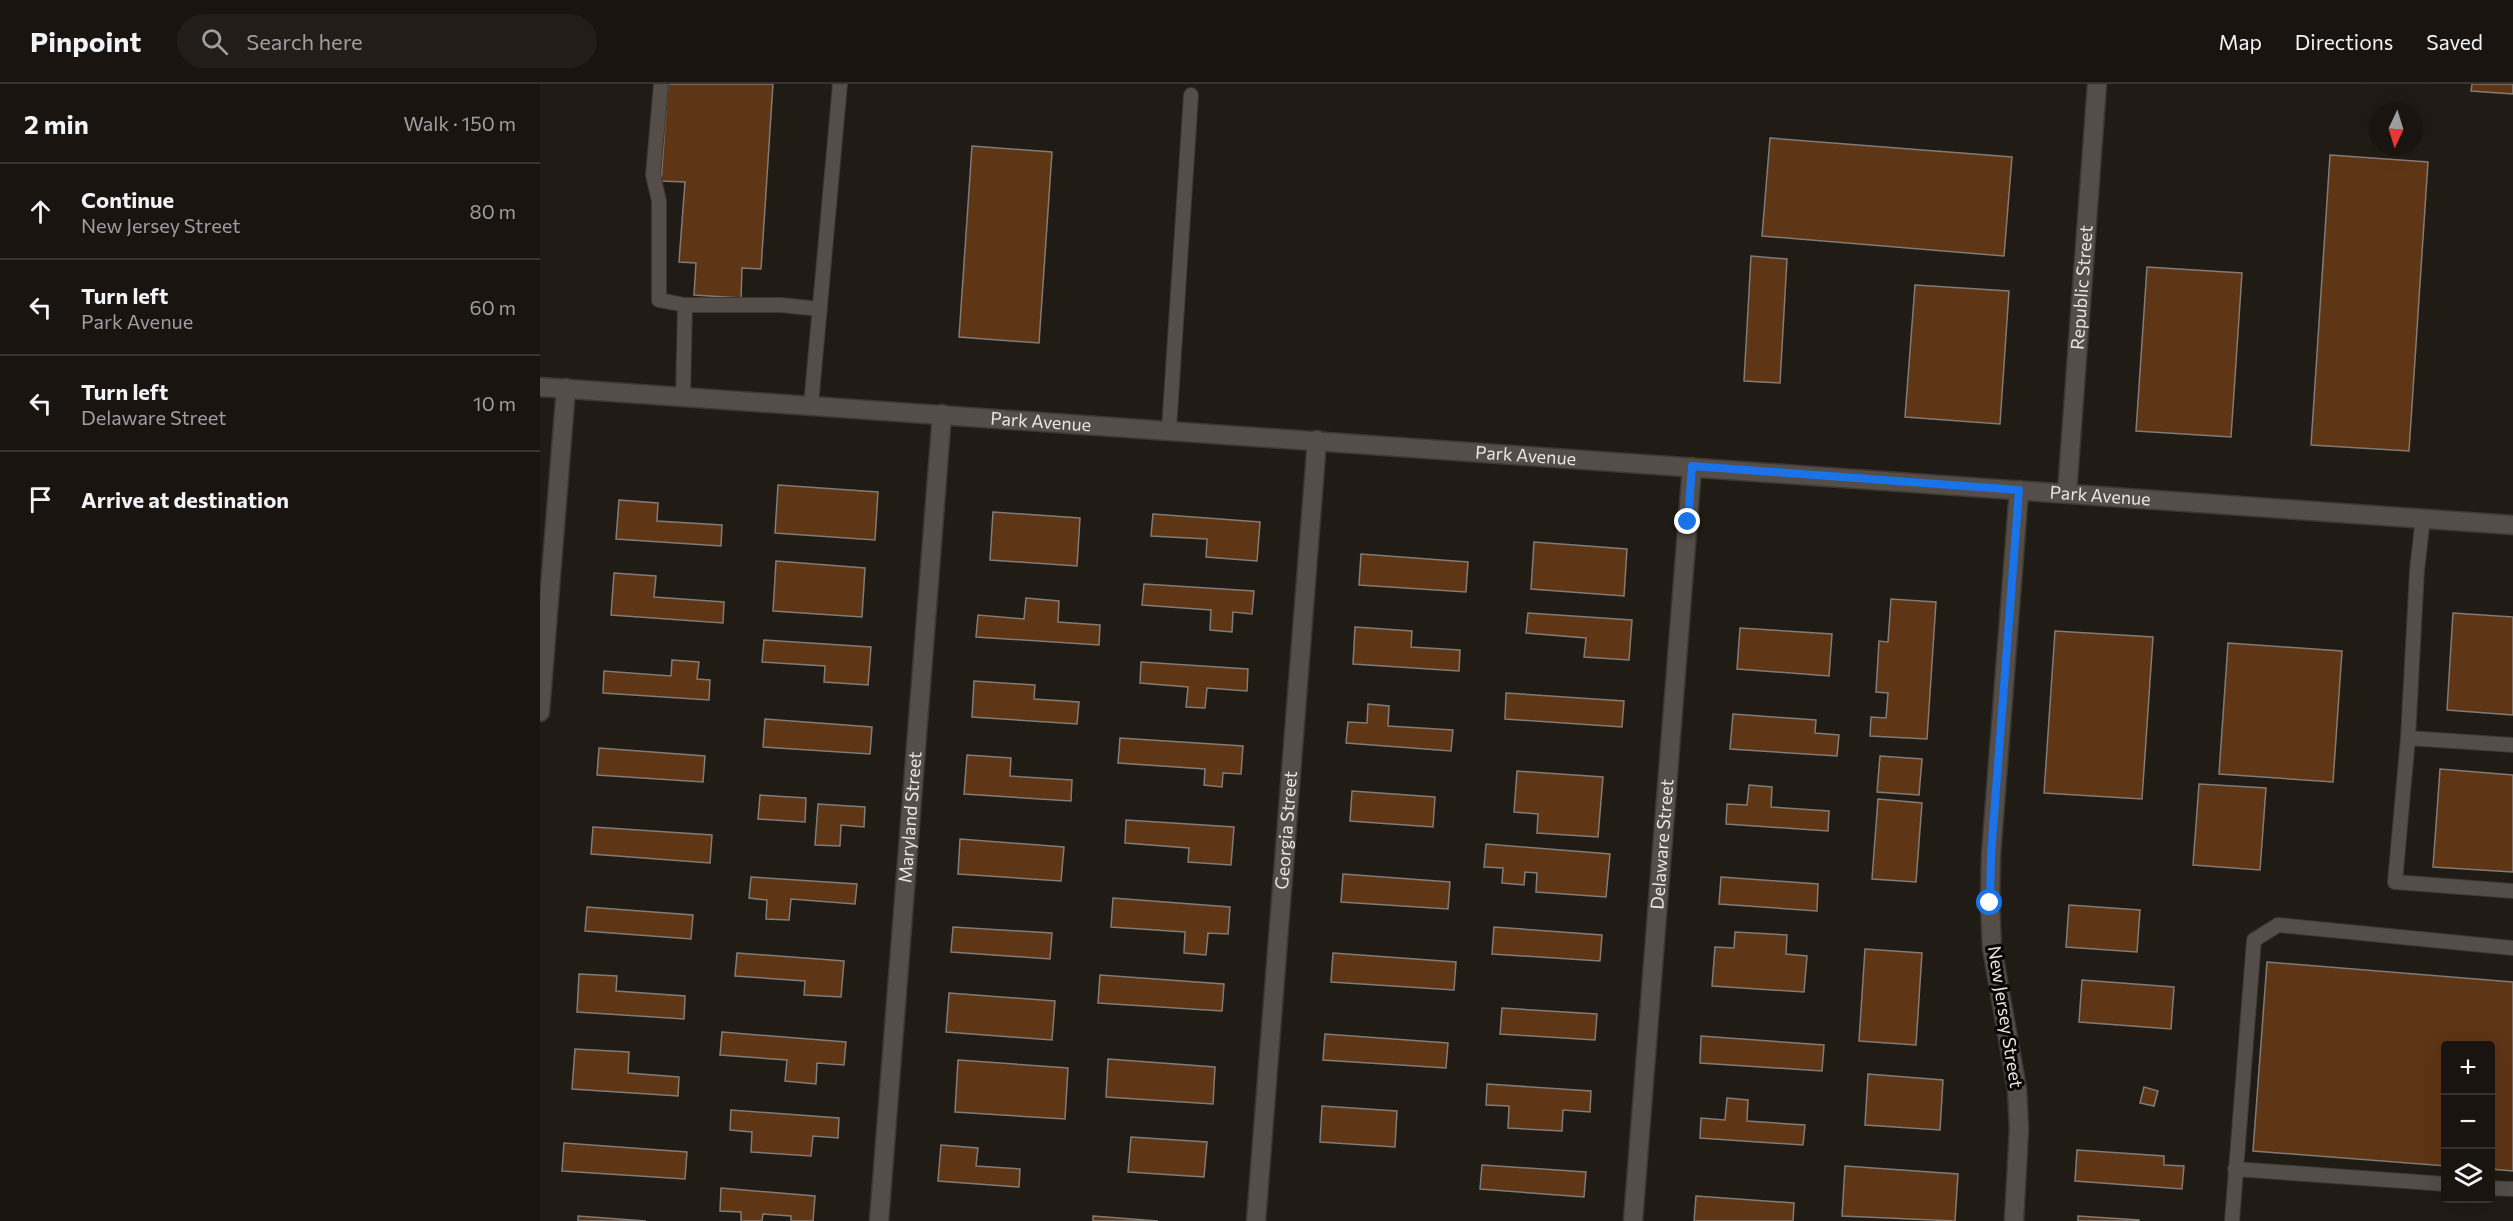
<!DOCTYPE html>
<html lang="en">
<head>
<meta charset="utf-8">
<style>
	:root { --surface:#191410; --page:#221d19; --text:#f1f3f6; --muted:#9f9e9f; --line:#373330 }
	body { margin:0; font-family:Commissioner,sans-serif; background:var(--page); color:var(--text) }
	.controls { position:absolute; right:18px; bottom:18px; display:grid; overflow:hidden; border-radius:6px; box-shadow:0 6px 24px #0002 }
	.controls button { width:54px; height:54px; display:grid; place-items:center; padding:0; border:0; border-bottom:2px solid var(--line); background:var(--surface); color:var(--text); font:30px sans-serif }
	.compass { position:absolute; left:1829px; top:18px; width:54px; height:54px; border-radius:50%; background:var(--surface); box-shadow:0 6px 24px #0002; rotate:184deg }
	.stop { position:absolute; width:18px; height:18px; margin:-14px; border:4px solid #1a73e8; border-radius:50%; background:#fff }
	.stop.end { background:#1a73e8; border-color:#fff; box-shadow:0 2px 6px #0008 }
	.list { margin:0; padding:0; list-style:none }
	h2 { display:flex; justify-content:space-between; align-items:center; height:78px; margin:0; padding:0 24px; font-size:26px }
	h2 small { font-size:20px; font-weight:400; color:var(--muted) }
	.list li { display:grid; grid-template-columns:39px 1fr auto; gap:18px; align-items:center; box-sizing:border-box; height:96px; padding:0 24px; border-top:2px solid var(--line) }
	.list b { display:block; font-size:22px; white-space:nowrap }
	.list p { margin:0; font-size:20px; white-space:nowrap; color:var(--muted) }
	.list em { font-size:20px; font-style:normal; color:var(--muted) }
	.icon { flex:none; width:33px; height:33px; fill:none; stroke:currentColor; stroke-width:2; stroke-linecap:round; stroke-linejoin:round }
	.map { position:relative; flex:none; width:1973px; height:1137px; overflow:hidden }
	header { display:flex; align-items:center; gap:36px; box-sizing:border-box; height:84px; padding:0 30px; background:var(--surface); border-bottom:2px solid var(--line) }
	header strong { font-size:28px }
	nav { display:flex; gap:33px; margin-inline-start:auto; font-size:21px }
	.search { width:420px; height:54px; background:var(--page); display:flex; align-items:center; gap:15px; box-sizing:border-box; padding:0 21px; border-radius:33px; color:var(--muted); font-size:22px }
	main { display:flex }
	aside { flex:1; background:var(--surface) }
	.map>svg:first-child { display:block }
	.building { fill:#5e3515; stroke:#827a75; stroke-width:1.5 }
	.lines { fill:none; stroke-linecap:round; stroke-linejoin:round }
	.lane-casing { stroke:#3b3734; stroke-width:16 }
	.street-casing { stroke:#3b3734; stroke-width:21 }
	.lane { stroke:#544d48; stroke-width:14 }
	.street { stroke:#544d48; stroke-width:18 }
	.route { stroke:#1a73e8; stroke-width:8 }
	.labels { text-anchor:middle; stroke-width:6; stroke-linejoin:round; paint-order:stroke }
	.street-label { font-size:18px; fill:#eae5e2; stroke:#080605 }
</style>
</head>
<body>
<header>
<strong>Pinpoint</strong>
<div class="search"><svg class="icon" aria-label="search" viewBox="0 0 24 24"><circle cx="10" cy="10" r="6"/><path d="M15 15l6 6"/></svg>Search here</div>
<nav><a>Map</a><a>Directions</a><a>Saved</a></nav>
</header>
<main>
<aside>
<h2>2 min<small>Walk · 150 m</small></h2>
<ul class="list">
<li><svg class="icon" aria-label="ahead" viewBox="0 0 24 24"><path d="M12 20V5M6 11l6-6 6 6"/></svg><div><b>Continue</b><p>New Jersey Street</p></div><em>80 m</em></li>
<li><svg class="icon" aria-label="left" viewBox="0 0 24 24"><path d="M17 20v-9H6M10 6l-5 5 5 5"/></svg><div><b>Turn left</b><p>Park Avenue</p></div><em>60 m</em></li>
<li><svg class="icon" aria-label="left" viewBox="0 0 24 24"><path d="M17 20v-9H6M10 6l-5 5 5 5"/></svg><div><b>Turn left</b><p>Delaware Street</p></div><em>10 m</em></li>
<li><svg class="icon" aria-label="arrive" viewBox="0 0 24 24"><path d="M6 21V4h12l-3 4 3 4H6"/></svg><div><b>Arrive at destination</b></div></li>
</ul>
</aside>
<div class="map">
<svg width="1973" height="1137" viewBox="0 0 1973 1137">
	<rect width="100%" height="100%" fill="#211b16"/>
	<!-- building -->
	<path class="building" d="M128,0h105l-12,185 -19,-1 -1,30 -47,-3 2,-32 -17,-1 6,-80 -24,-1z
		M1932,0h41v10l-42,-3z
		M1230,54l242,19 -8,99 -242,-20z
		M432,62l80,6 -13,191 -80,-6z
		M1790,71l98,7 -19,289 -98,-6z
		M1211,172l36,3 -7,124 -36,-2z
		M1607,183l95,6 -11,164 -95,-6z
		M1375,201l94,6 -9,133 -95,-7z
		M238,401l100,7 -3,48 -100,-7z
		M79,416l39,3 -1,18 65,4 -1,21 -105,-7z
		M453,428l87,6 -3,48 -87,-6z
		M613,430l107,8 -3,39 -51,-4 1,-18 -56,-3z
		M994,458l93,7 -3,47 -93,-7z
		M821,470l107,8 -2,30 -107,-7z
		M236,477l89,7 -3,49 -89,-6z
		M74,489l42,3 -2,21 70,5 -1,21 -112,-8z
		M604,500l110,7 -2,23 -19,-2 -1,20 -22,-2 1,-20 -69,-5z
		M486,514l33,3 -1,21 42,3 -1,20 -123,-8 2,-22 46,4z
		M1351,515l45,3 -9,137 -57,-3 1,-19 15,1 2,-25 -12,-1 3,-51 9,1z
		M988,529l104,7 -3,40 -45,-3 2,-19 -60,-5z
		M1913,529l60,4v98l-66,-5z
		M815,543l57,4 -1,16 49,3 -1,21 -106,-7z
		M1200,544l92,6 -3,42 -92,-7z
		M1515,547l98,6 -11,162 -98,-6z
		M224,556l107,7 -3,38 -44,-3 1,-16 -63,-4z
		M1688,559l114,8 -9,131 -114,-8z
		M132,576l27,2 -2,17 13,1 -1,20 -106,-7 1,-22 67,5z
		M601,578l107,7 -1,22 -40,-3 -2,20 -19,-1 2,-20 -48,-4z
		M434,597l61,4 -1,14 45,3 -2,22 -105,-7z
		M966,609l118,8 -2,26 -117,-8z
		M828,620l21,2 -1,20 65,4 -2,21 -105,-8 2,-21 19,1z
		M1193,630l83,6 -1,13 24,2 -2,21 -107,-7z
		M225,635l107,8 -2,27 -107,-7z
		M580,654l123,8 -2,28 -18,-1 -1,14 -18,-2 1,-16 -87,-6z
		M59,664l106,8 -2,26 -106,-7z
		M427,671l44,3 -1,18 62,4 -1,21 -107,-7z
		M1340,672l42,3 -3,36 -42,-3z
		M1900,685l73,6v97l-80,-5z
		M977,687l86,6 -5,60 -61,-4 1,-19 -24,-2z
		M1659,700l67,4 -6,82 -67,-5z
		M1209,701l23,2 -1,20 58,4 -1,20 -102,-7 1,-20 20,1z
		M812,707l83,6 -2,30 -83,-6z
		M220,711l46,3 -1,24 -47,-3z
		M1338,715l44,4 -6,79 -44,-3z
		M278,720l47,3 -1,20 -23,-2 -1,21 -25,-1z
		M586,736l108,7 -3,38 -43,-3 1,-14 -64,-5z
		M53,743l119,8 -2,28 -119,-9z
		M420,755l104,8 -3,34 -103,-7z
		M946,760l124,10 -4,43 -70,-5 1,-19 -12,-1 -1,13 -22,-2 1,-15 -19,-1z
		M803,790l107,8 -2,27 -107,-7z
		M211,793l106,7 -2,20 -64,-5 -2,21 -23,-1 1,-19 -18,-2z
		M1181,793l97,7 -1,27 -98,-7z
		M573,814l117,9 -2,27 -20,-1 -2,22 -22,-2 1,-21 -74,-5z
		M1529,821l71,5 -3,42 -71,-5z
		M47,823l106,8 -2,24 -106,-8z
		M413,843l99,6 -2,26 -99,-7z
		M954,843l108,8 -2,26 -108,-7z
		M1195,848l52,3 -1,19 21,2 -3,36 -92,-6 3,-39 19,1z
		M1325,865l57,4 -6,92 -57,-4z
		M197,869l107,8 -3,36 -37,-2 1,-14 -70,-5z
		M793,869l123,9 -2,28 -123,-8z
		M1727,878l246,20v189l-23,-2v-123h-44v120l-193,-15z
		M39,890l38,2 -1,15 69,5 -1,23 -107,-7z
		M560,891l124,9 -2,27 -124,-8z
		M1542,896l92,7 -3,42 -92,-7z
		M409,909l106,8 -3,39 -106,-8z
		M962,924l95,6 -2,26 -95,-6z
		M182,948l124,10 -2,23 -27,-2 -1,21 -31,-3 2,-21 -67,-5z
		M785,950l123,9 -2,25 -123,-8z
		M1161,952l123,9 -2,26 -122,-8z
		M35,965l54,3 -1,21 51,4 -1,19 -106,-7z
		M568,975l107,8 -2,37 -107,-7z
		M418,976l110,8 -3,51 -110,-7z
		M1328,990l75,6 -3,50 -75,-5z
		M947,1000l104,7 -1,21 -27,-2 -1,21 -54,-3 1,-22 -23,-1z
		M1604,1003l14,4 -4,15 -14,-3z
		M1187,1014l21,2 -1,21 58,4 -2,20 -103,-7 1,-20 24,2z
		M782,1022l75,5 -2,36 -75,-5z
		M191,1026l108,8 -1,20 -25,-2 -2,20 -60,-4 1,-20 -22,-2z
		M591,1053l76,5 -3,35 -76,-5z
		M24,1059l123,9 -2,27 -123,-8z
		M401,1061l37,3 -2,18 44,3 -1,18 -81,-6z
		M1537,1066l87,6v9l20,1 -2,23 -107,-8z
		M942,1081l104,7 -2,25 -104,-8z
		M1305,1082l113,8 -3,47 -113,-5z
		M181,1104l94,8 -2,25h-22v-5l-28,-2 -1,7h-21v-9l-21,-1z
		M1156,1112l98,7 -1,18h-99z
		M38,1132l68,5h-68z
		M553,1132l65,5h-65z
		M1538,1132l61,4v1h-61z"/>
	<g class="lines">
		<!-- lane casing -->
		<g class="lane-casing">
			<path id="lane" d="M121,0l-8,91 6,26v99l26,5 -2,92
				M145,221h96l39,4
				M271,321l29,-321
				M629,345l22,-334
				M1868,654l9,-168 6,-52
				M1973,661l-105,-7 -13,144 118,9
				M1695,1085l211,15
				M1950,1104l23,1
				M1692,1137l22,-281 24,-15 235,23"/>
		</g>
		<!-- street casing -->
		<g class="street-casing">
			<g id="street">
				<path id="s1" d="M0,303l1973,138"/>
				<path id="s2" d="M1527,409l30,-409"/>
				<path d="M0,628l26,-324"/>
				<path id="s3" d="M339,1137l63,-807"/>
				<path id="s4" d="M716,1137l61,-781"/>
				<path id="s5" d="M1093,1137l59,-754"/>
				<path d="M1474,1137l5,-92 -2,-40 -25,-141 -2,-45 1,-48 28,-365"/>
			</g>
		</g>
		<!-- lane -->
		<use href="#lane" class="lane"/>
		<!-- street -->
		<use href="#street" class="street"/>
	</g>
	<g class="lines">
		<!-- route -->
		<path class="route" d="M1148,438l4,-56 327,24 -28,365 -1,48"/>
	</g>
	<g class="labels">
		<!-- street labels -->
		<g class="street-label">
			<text dy="6" stroke="none"><textPath href="#s2" startOffset="206">Republic Street</textPath></text>
			<text dy="6" stroke="none"><textPath href="#s1" startOffset="502">Park Avenue</textPath></text>
			<text dy="6" stroke="none"><textPath href="#s1" startOffset="988">Park Avenue</textPath></text>
			<text dy="6" stroke="none"><textPath href="#s1" startOffset="1564">Park Avenue</textPath></text>
			<text dy="6" stroke="none"><textPath href="#s3" startOffset="405">Maryland Street</textPath></text>
			<text dy="6" stroke="none"><textPath href="#s4" startOffset="392">Georgia Street</textPath></text>
			<text dy="6" stroke="none"><textPath href="#s5" startOffset="378">Delaware Street</textPath></text>
			<text transform="translate(1465 933) rotate(81)" y="6">New Jersey Street</text>
		</g>
	</g>
</svg>
<div class="controls">
<button>+</button>
<button>−</button>
<button><svg class="icon" aria-label="layers" viewBox="0 0 24 24"><path d="M12 4l9 5-9 5-9-5zM3 14l9 5 9-5"/></svg></button>
</div>
<svg class="compass" viewBox="-18 -18 36 36"><path d="M0-13l5 13h-10z" fill="#e53935"/><path d="M0 13l5-13h-10z" fill="#9f9e9f"/></svg>
<div class="stop" style="left:1450px;top:819px"></div>
<div class="stop end" style="left:1148px;top:438px"></div>
</div>
</main>
</body>
</html>
